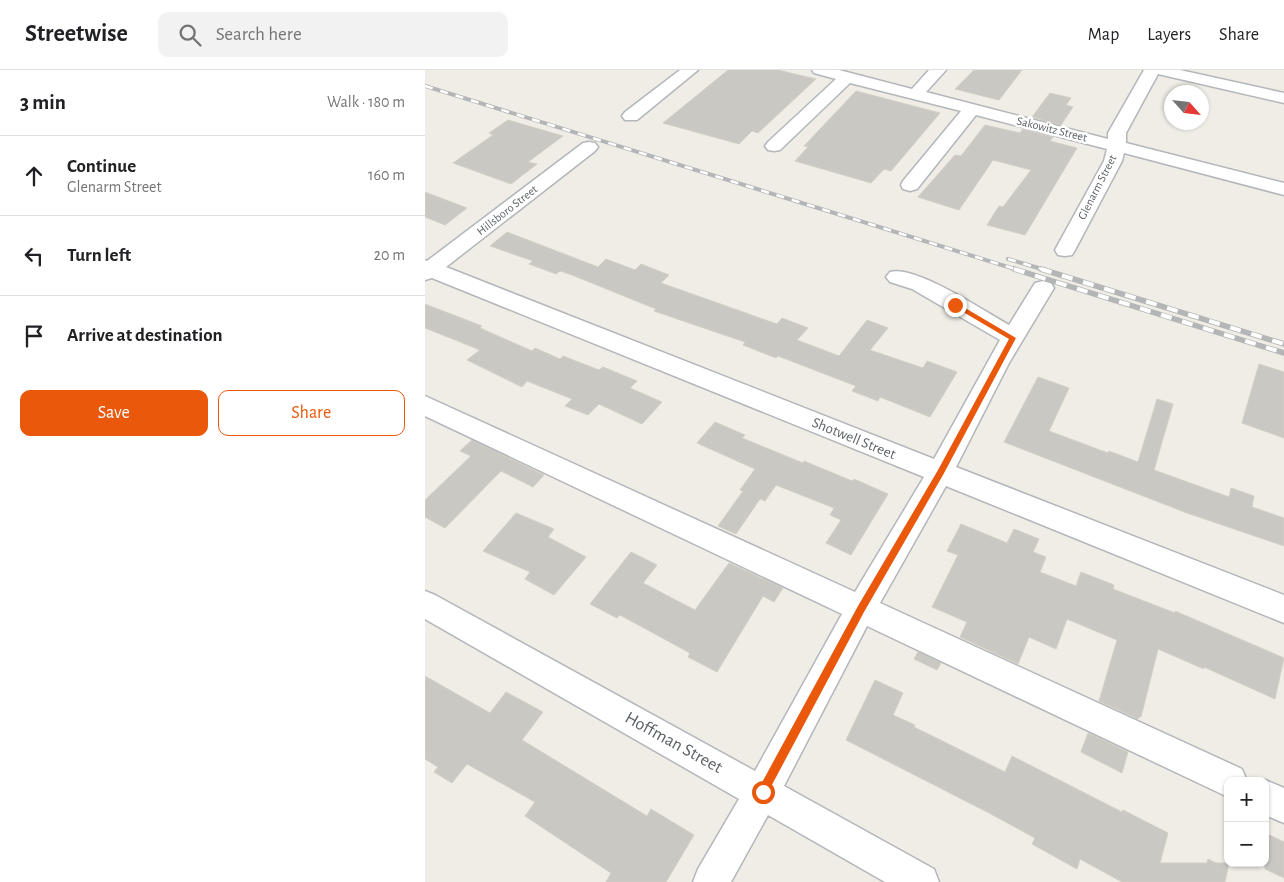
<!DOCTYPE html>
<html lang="en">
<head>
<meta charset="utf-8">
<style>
	:root { --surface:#fff; --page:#f2f2f2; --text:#202124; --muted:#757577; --line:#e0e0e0; --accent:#ea580c }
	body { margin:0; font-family:"Alegreya Sans",sans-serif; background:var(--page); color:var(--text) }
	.controls { position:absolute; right:15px; bottom:15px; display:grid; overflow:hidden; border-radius:10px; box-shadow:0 1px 4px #0004 }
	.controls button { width:45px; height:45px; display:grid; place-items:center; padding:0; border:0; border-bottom:1px solid var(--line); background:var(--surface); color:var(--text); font:25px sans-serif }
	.compass { position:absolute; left:739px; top:15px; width:45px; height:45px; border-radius:50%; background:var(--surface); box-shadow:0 1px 4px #0004; rotate:117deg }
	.stop { position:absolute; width:15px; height:15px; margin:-11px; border:4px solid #ea580c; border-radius:50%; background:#fff }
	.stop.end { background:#ea580c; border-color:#fff; box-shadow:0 1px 5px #0008 }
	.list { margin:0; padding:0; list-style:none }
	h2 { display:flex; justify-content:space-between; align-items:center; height:65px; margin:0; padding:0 20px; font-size:21px }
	h2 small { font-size:16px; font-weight:400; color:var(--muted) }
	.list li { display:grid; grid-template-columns:32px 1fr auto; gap:15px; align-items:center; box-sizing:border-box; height:80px; padding:0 20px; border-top:1px solid var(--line) }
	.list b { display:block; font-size:19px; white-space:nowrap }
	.list p { margin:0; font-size:16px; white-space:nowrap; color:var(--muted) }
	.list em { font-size:16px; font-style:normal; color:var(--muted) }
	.actions { display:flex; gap:10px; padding:15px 20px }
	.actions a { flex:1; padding:11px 0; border:1px solid var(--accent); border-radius:10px; text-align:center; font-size:18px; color:var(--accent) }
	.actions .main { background:var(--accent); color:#fff }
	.icon { flex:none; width:28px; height:28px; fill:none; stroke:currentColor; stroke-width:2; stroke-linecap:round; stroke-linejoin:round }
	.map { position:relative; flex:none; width:859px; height:812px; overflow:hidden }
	header { display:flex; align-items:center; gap:30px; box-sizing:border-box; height:70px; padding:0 25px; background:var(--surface); border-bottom:1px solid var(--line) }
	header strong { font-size:24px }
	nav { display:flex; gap:28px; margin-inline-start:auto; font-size:18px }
	.search { width:350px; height:45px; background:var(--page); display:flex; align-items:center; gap:12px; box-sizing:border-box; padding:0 18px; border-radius:10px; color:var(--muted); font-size:19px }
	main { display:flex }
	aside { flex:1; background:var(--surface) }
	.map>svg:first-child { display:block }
	.building { fill:#cac8c3; stroke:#d4cfc4 }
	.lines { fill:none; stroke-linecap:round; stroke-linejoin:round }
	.minor-casing { stroke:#b3b6ba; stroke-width:3 }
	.minor { fill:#fff; fill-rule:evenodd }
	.rail-far1-casing { stroke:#b4b5b6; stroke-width:4 }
	.rail-casing { stroke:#b4b5b6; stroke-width:5.5 }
	.rail-far1 { stroke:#fff; stroke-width:2.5; stroke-dasharray:8; stroke-linecap:butt }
	.rail { stroke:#fff; stroke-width:4; stroke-dasharray:11; stroke-linecap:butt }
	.route { fill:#ea580c }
	.labels { text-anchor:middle; stroke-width:5; stroke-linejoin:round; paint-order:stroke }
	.far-street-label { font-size:12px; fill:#5d6166; stroke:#fff }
	.street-label { font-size:15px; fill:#5d6166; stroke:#fff }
	.near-street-label { font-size:18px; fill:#5d6166; stroke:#fff }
</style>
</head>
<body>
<header>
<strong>Streetwise</strong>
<div class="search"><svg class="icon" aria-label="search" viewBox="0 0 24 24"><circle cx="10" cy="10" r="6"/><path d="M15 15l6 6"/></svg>Search here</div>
<nav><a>Map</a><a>Layers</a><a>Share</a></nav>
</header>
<main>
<aside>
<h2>3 min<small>Walk · 180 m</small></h2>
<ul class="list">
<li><svg class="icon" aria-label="ahead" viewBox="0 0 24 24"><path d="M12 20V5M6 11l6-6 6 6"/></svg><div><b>Continue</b><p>Glenarm Street</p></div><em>160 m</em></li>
<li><svg class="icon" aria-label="left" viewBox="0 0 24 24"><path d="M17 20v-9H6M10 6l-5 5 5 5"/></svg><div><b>Turn left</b></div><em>20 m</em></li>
<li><svg class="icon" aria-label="arrive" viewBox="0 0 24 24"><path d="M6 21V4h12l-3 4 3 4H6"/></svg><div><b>Arrive at destination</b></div></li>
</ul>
<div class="actions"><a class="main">Save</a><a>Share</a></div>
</aside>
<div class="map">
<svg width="859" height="812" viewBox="0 0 859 812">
	<rect width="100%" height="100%" fill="#efede6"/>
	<!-- building -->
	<path class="building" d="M303,0h50l38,9 -58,54 -6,-2 -13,13 -76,-21z
		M549,0h48l-23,30 -44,-11z
		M431,21l84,22 -49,58 -7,-2 -13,14 -76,-22 13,-14 -4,-1z
		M625,23l21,5 -5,7 7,2 -12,18 -29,-8z
		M83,50l55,16 -35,26 9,2 -26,20 -58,-21 40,-28 -4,-2z
		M560,55l35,8 3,-4 30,8 -3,4 27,7 -52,87 -38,-10 12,-19 4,1 28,-37 -38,-10 -34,50 -41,-13 37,-42 6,1z
		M0,122l42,16 -22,17 -20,-8z
		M82,162l91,35 8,-8 29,11 6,-6 28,11 -8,8 116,41 5,-6 26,10 -11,12 42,16 28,-36 21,8 -18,22 53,18 4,-7 30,11 -27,45 -50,-20 -2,4 -26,-10 4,-5 -78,-30 -2,2 -33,-13 2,-3 -91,-31 2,-2 -84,-34 -12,-4 -4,3 -27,-10 4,-3 -43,-15z
		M0,234l57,22 -2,2 52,23 3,-3 25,11 3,-3 36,14 4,-3 34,14 -7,7 32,14 -20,22 -43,-20 -11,11 -23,-9 7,-7 -45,-18 -5,6 -55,-27 13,-10 -55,-22z
		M834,294l25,8v66l-42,-15z
		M613,307l31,11 -20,43 59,22 1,-2 29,11 19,-63 16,5 -19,66 75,27 2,-9 23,8 -2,11 32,11v28l-97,-33 -183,-71z
		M290,352l30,13 -3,3 61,25 1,-2 48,20 2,-2 34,15 -37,61 -25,-12 15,-23 -11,-5 4,-7 -58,-23 -11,16 -5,-2 -24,35 -18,-8 25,-35 -3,-1 15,-21 -58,-26z
		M47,370l72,35 -11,12 -32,-16 -56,57 -20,-11v-17l46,-44 -11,-5z
		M91,443l38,16 -6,8 38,20 -32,38 -29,-16 5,-7 -47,-21z
		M536,454l46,19 7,-14 25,10 -6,13 13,5 -6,15 36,14 5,-14 33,13 -1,4 62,24v-2l109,47 -9,41 -71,-32v2l-46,-20 -17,68h-2l-1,2 -39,-18 18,-61 -50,-21 -11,30 -27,-12 -11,27 -58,-27 7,-15 -35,-15 26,-52 -11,-4z
		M206,482l26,13 -14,18 52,27 34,-47 54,25 -9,14 -11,-6 -46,76 -29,-15 2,-4 -70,-38 -3,3 -27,-14z
		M493,582l23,11 -4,7 -23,-11z
		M0,606l65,37 16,-21 37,20 -21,28 125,76 4,-7 43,26 -28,47h-60l5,-9 -86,-57 10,-14 -68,-38 -15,19 -18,-11 4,-5 -13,-8z
		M450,610l28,13 -10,22 22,10 -1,2 91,45 7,-16 110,56 1,-2 45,23 -8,30h47l1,-4 8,4h13l-4,19h-103l-42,-23 -3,10 -45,-25 3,-6 -46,-25 -143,-73z
		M663,663l40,19 -6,21 -41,-21z
		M840,763l19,9v36l-19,-9z"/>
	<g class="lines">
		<!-- minor casing -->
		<g class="minor-casing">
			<path id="minor" d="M255,0h18l-61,50h-12l-3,-4 3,-4z
				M387,0h27l73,19 17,-19h17l-20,22 182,47v-6l36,-63h36l104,23v10l-126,-29 -32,59v10l158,40v12l-160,-42 -2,8 -47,89 -3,5 -7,1 -7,-1 -3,-5 49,-89 3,-12 -131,-34 -59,74 -7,2 -7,-2 -2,-4 2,-4 58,-70 -111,-28 -70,67 -6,1 -6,-1 -3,-4 3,-4 68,-63 -22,-6z
				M164,72l6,1 3,4 -3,4 -149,116 488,192 66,-119 -88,-51 -22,-7 -4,-5 4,-5c26,-7 94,39 119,53l26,-42 8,-2 8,2 3,5 -45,75 -53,104 328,128v28l-338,-137 -66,117 362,166 5,12h-19v16l-361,-171 -83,160 150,83 5,13h-54l-117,-67 -37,67h-38l5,-13 41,-70 -314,-180v-28l10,4 320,176 87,-157 -417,-198v-20l430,196 69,-115 -492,-199 -7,2v-20l2,1 156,-118z
				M840,710l19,8v35l-19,-8v-34h-2z"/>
		</g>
		<!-- minor -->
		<use href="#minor" class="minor"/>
		<!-- rail-far1 casing -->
		<g class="rail-far1-casing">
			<path id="rail-far1" d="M0,16l593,184
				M583,189l37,11"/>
		</g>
		<!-- rail casing -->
		<g class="rail-casing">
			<path id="rail" d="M589,199l270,84
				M616,199l243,75"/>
		</g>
		<!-- rail-far1 -->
		<use href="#rail-far1" class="rail-far1"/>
		<!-- rail -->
		<use href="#rail" class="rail"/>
	</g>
	<!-- route -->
	<path class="route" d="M530,232l61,36 -73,137 -79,137 -98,184 -3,1 -4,-1 -2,-4 2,-4 99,-182 80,-136 71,-131 -56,-33 -1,-1z"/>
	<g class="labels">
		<!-- far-street labels -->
		<g class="far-street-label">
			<text transform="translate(627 59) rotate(14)" y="4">Sakowitz Street</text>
			<text transform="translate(672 117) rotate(-63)" y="4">Glenarm Street</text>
			<text transform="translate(82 140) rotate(-38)" y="4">Hillsboro Street</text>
		</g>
		<!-- street labels -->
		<g class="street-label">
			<text transform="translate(429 368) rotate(22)" y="5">Shotwell Street</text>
		</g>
		<!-- near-street labels -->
		<g class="near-street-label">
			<text transform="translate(249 672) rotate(29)" y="6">Hoffman Street</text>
		</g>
	</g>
</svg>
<div class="controls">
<button>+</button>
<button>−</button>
</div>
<svg class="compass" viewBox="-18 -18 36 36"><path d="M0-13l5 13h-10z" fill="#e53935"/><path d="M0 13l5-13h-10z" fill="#757577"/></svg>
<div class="stop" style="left:338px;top:722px"></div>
<div class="stop end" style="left:530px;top:235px"></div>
</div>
</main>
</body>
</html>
